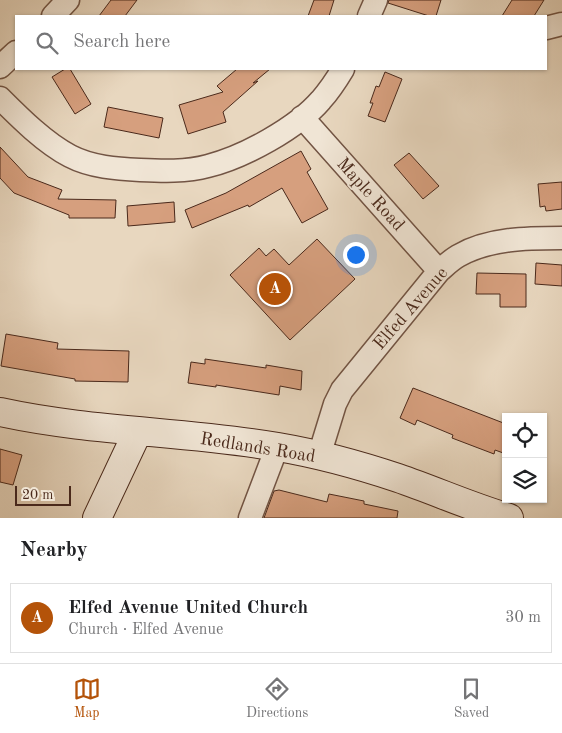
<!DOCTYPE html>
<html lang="en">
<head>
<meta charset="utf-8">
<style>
	:root { --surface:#fff; --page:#f2f2f2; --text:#202124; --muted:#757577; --line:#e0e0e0; --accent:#b45309 }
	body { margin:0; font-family:"Old Standard TT",serif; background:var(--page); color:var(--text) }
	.controls { position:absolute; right:15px; bottom:15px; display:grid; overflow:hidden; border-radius:0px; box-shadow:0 1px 4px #0004 }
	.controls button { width:45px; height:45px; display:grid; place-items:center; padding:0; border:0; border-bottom:1px solid var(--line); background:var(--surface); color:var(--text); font:25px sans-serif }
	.scale { position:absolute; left:15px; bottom:12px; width:56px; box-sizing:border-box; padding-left:5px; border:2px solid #4a291b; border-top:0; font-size:14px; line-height:18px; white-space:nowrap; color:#4a291b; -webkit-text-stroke:4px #f0e5d5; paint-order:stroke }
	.you { position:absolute; left:355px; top:254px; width:18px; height:18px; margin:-12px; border:4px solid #fff; border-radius:50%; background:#1a73e8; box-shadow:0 0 0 8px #1a73e833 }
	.badge { display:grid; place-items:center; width:32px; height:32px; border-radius:50%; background:var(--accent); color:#fff; font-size:16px; font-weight:700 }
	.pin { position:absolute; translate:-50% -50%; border:2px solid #fff; box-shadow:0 1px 5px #0006 }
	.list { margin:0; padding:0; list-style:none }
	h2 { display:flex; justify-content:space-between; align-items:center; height:65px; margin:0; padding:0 20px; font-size:21px }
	h2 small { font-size:16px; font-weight:400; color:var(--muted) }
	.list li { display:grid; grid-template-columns:32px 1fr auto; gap:15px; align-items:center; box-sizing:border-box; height:70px; margin:0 10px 10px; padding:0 10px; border:1px solid var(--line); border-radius:0px }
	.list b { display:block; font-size:19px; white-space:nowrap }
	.list p { margin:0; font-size:16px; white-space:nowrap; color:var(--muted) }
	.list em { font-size:16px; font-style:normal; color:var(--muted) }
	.icon { flex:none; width:28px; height:28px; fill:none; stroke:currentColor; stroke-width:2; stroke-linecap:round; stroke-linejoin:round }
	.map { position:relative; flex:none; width:562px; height:518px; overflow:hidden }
	.search { position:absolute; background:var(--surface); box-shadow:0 1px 4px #0004; left:15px; right:15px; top:15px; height:55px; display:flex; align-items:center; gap:12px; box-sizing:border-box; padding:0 18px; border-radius:0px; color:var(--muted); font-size:19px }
	.sheet { height:145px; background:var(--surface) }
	nav { display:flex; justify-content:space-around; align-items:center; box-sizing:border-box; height:70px; border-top:1px solid var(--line); background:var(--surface); font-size:14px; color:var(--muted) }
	nav a { display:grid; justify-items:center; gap:2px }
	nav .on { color:var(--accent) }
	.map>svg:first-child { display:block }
	.building { fill:#d69f7e; stroke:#4a291b }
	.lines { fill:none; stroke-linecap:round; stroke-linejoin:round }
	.street-casing { stroke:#725444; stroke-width:25 }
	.secondary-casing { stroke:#4a291b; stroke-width:30 }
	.street { stroke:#f0e5d5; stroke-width:22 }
	.secondary { stroke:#f0e5d5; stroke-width:28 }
	.labels { text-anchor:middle; stroke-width:4; stroke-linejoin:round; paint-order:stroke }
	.street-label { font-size:18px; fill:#4a291b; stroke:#f0e5d5 }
</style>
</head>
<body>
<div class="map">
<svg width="562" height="518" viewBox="0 0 562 518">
	<rect width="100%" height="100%" fill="#e8d7bf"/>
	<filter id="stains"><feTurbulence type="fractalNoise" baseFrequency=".004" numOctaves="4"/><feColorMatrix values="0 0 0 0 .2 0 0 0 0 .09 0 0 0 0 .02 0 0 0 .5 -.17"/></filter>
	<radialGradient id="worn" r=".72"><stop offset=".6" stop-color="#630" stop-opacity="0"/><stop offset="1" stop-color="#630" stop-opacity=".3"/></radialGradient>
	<!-- building -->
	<path class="building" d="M111,0h26l-12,16h-26z
		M314,0h20l-5,16h-21z
		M389,0h52l-5,16h-7l-41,-13z
		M512,0h32l-10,16h-32z
		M65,69h5l21,35 -16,10 -23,-37z
		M237,69h33l-17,14 5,-2 -35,31 3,10 -38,12 -9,-29 44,-13 -6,-6z
		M385,72l17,7 -17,43 -17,-6 5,-13h-3l6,-17 3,1z
		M108,107l55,11 -4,20 -55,-11z
		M0,147l28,30 34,13 -4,9 58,1 -1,18h-46v-3l-55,-22 -14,-15z
		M301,151l10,18 -4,3 21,37 -26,14 -20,-35 -33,19 -1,-2 -56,23 -7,-18 41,-17z
		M409,153l30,33 -16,13 -29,-34z
		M562,182v27l-16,2 -1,-5 -5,1 -2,-23z
		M174,202l1,20 -47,4 -1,-20z
		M317,239l38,40 -65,61 -60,-65 29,-27 7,8 8,-7 15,16z
		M536,263l26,2v21l-27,-2z
		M477,273l49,1v33h-26v-13h-24z
		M6,334l52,9 -1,6 72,2 -1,31 -53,-1v-2l-74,-13z
		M205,359l61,9v-3l36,6 -1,19 -21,-4 -1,9 -63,-10v2l-28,-4 3,-21 14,2z
		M413,388l93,36v30l-11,-4 -1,4 -42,-16 1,-3 -36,-15 -2,5 -15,-7z
		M0,449l22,6 -9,30 -13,-3z
		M279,490l48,12 2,-8 35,7v3l34,7 -1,7h-133l10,-27z"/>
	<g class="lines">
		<!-- street casing -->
		<g class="street-casing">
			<path id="street" d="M53,16l15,-16
				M369,16l7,-16
				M546,28l16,-4
				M0,67l16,-15
				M0,98c20,20 45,45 70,58 21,11 47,13 70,14 22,1 46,2 68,-4 36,-9 89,-38 113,-66 9,-10 16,-21 22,-31
				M302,117l137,154
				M319,456l16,-52 7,-14 97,-119c6,-5 12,-11 19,-15 31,-18 70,-18 104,-18
				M250,518l27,-71"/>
		</g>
		<!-- secondary casing -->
		<g class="secondary-casing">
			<path id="secondary" d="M0,412c91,20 186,19 278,35 41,7 81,18 120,31 38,13 73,29 111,40
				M97,518l41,-87"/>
		</g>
		<!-- street -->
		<use href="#street" class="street"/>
		<!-- secondary -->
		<use href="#secondary" class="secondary"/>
	</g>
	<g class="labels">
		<!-- street labels -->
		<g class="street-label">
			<text transform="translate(371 194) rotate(48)" y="6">Maple Road</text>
			<text transform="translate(410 308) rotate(-49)" y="6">Elfed Avenue</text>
			<text transform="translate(258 447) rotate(9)" y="6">Redlands Road</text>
		</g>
	</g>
	<rect width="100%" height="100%" filter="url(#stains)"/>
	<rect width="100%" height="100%" fill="url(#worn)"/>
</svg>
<div class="controls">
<button><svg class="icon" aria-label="locate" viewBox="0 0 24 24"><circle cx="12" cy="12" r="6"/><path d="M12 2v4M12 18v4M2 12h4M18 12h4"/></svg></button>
<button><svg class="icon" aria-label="layers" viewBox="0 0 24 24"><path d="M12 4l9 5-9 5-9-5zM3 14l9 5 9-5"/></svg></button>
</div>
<div class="scale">20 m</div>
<div class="you"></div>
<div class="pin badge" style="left:275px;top:289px">A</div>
<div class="search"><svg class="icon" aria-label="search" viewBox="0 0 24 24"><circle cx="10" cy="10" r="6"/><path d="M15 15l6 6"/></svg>Search here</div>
</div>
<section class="sheet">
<h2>Nearby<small></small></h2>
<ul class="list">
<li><span class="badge">A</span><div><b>Elfed Avenue United Church</b><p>Church · Elfed Avenue</p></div><em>30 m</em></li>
</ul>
</section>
<nav>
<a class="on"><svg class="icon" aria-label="map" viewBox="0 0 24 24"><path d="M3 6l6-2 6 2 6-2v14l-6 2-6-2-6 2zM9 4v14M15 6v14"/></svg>Map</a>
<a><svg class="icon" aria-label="directions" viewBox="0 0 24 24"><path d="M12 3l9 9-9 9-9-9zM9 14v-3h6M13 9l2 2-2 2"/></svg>Directions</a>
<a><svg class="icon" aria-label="saved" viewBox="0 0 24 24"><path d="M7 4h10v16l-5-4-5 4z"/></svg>Saved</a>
</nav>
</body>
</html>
